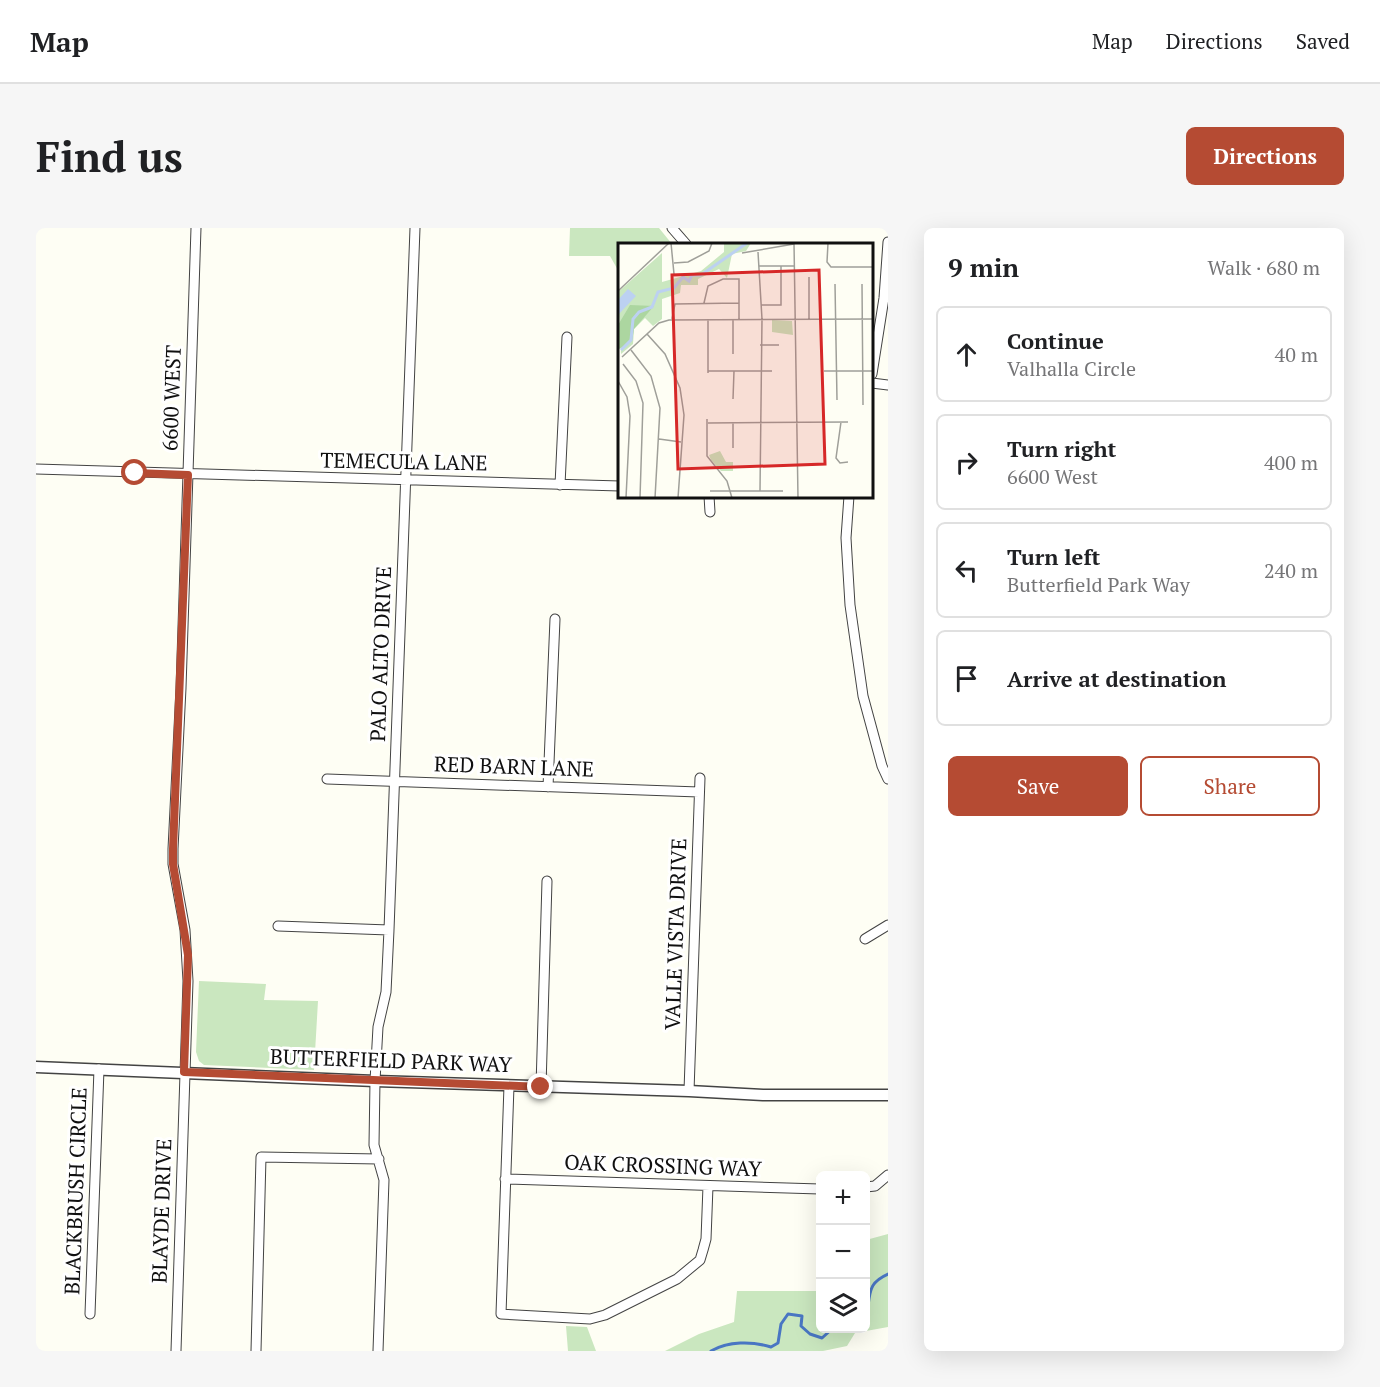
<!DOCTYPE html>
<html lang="en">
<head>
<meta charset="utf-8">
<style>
	:root { --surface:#fff; --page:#f6f6f6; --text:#202124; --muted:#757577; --line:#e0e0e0; --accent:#b54b33 }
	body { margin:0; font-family:"PT Serif",serif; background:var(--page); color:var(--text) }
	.controls { position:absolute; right:18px; bottom:18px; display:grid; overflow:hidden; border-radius:9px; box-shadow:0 6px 24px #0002 }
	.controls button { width:54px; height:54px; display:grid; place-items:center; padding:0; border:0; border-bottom:2px solid var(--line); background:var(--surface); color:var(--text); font:30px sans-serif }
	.stop { position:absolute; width:18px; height:18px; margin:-14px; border:4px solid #b54b33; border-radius:50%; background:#fff }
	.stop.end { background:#b54b33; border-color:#fff; box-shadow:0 2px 6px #0008 }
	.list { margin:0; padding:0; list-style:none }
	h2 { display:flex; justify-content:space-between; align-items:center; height:78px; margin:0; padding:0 24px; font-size:26px }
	h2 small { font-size:20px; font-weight:400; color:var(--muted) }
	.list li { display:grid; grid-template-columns:39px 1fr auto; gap:18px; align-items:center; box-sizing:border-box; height:96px; margin:0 12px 12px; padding:0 12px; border:2px solid var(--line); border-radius:9px }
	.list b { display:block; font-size:22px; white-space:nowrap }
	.list p { margin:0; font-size:20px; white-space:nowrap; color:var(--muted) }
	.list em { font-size:20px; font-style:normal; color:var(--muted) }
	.actions { display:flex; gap:12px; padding:18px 24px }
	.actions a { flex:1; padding:14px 0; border:2px solid var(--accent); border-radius:9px; text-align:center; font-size:21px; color:var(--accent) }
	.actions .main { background:var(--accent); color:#fff }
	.icon { flex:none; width:33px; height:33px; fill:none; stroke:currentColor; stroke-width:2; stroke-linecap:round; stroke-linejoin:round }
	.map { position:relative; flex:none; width:852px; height:1123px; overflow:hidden; border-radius:9px }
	header { display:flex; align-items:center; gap:36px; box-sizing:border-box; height:84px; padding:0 30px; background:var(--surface); border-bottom:2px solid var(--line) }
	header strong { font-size:28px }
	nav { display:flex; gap:33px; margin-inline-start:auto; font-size:21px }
	.intro { display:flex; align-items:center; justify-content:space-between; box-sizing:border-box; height:144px; padding:0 36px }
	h1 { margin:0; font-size:42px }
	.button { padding:15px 27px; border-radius:9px; background:var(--accent); color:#fff; font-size:21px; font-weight:700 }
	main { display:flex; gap:36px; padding:0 36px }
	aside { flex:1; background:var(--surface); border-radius:9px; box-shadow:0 6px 24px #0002 }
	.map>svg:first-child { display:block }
	.green { fill:#cae7bf }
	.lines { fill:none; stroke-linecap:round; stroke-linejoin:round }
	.stream { stroke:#4976c3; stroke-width:3 }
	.minor-casing { stroke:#434343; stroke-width:11 }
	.tertiary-casing { stroke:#434343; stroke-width:13 }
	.minor { stroke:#fff; stroke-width:9 }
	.tertiary { stroke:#fff; stroke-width:10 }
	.route { stroke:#b54b33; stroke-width:8 }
	.labels { text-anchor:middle; stroke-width:6; stroke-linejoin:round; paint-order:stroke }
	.street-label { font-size:21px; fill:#101010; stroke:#fff }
	.inset-river { fill:none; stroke:#bcd1f1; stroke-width:3 }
	.inset-road { fill:none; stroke:#9f9f99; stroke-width:1.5 }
	.view { fill:#d62828; fill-opacity:0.15; stroke:#d62828; stroke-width:3 }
	.inset-edge { fill:none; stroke:#101010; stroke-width:3 }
</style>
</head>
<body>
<header>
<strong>Map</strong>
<nav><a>Map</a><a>Directions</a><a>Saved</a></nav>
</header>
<div class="intro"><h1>Find us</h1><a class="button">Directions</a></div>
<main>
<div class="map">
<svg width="852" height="1123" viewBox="0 0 852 1123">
	<rect width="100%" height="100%" fill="#fefef4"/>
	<!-- green -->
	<path class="green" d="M534,0h89l13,16h-52l-1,28 -9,-16h-41z
		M163,753l67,3 -2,16 54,1 -4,69 -110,-5 -5,-4 -3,-9z
		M852,1006v93l-33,6 -8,13 -24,5h-158l34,-17 35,-12 3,-31h83v37h46v-88z
		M530,1098l21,1 9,24h-28z"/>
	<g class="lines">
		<!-- stream -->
		<path class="stream" d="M830,1079l2,-1c2,-18 4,-25 20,-32
			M675,1123c17,-10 41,-10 60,-4l7,-4 3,-19 7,-10 14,2 -1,10 9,8 12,4 11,-10"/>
		<!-- minor casing -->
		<g class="minor-casing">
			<path id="minor" d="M636,0l14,16
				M836,146l12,-76 4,-56
				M836,155l16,2
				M0,241l584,17
				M524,257l7,-148
				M673,268l1,16
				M813,268l-3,42 4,67 13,91 19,70 6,13
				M291,551l372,13
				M512,559l7,-168
				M242,698l111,4
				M829,711l23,-14
				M473,858l-8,228 89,5 15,-4 72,-36 23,-19 3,-10 3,-11 2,-53
				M505,859l6,-206
				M653,863l11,-313
				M469,951l315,10
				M830,959l9,-1 13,-11
				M54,1086l9,-245
				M140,1123l12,-370 -3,-51 -12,-66v-15l8,-161 15,-460
				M220,1123l5,-194 118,2
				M342,1123l6,-171 -10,-35 1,-64 3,-54 8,-35 3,-62 26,-702"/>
		</g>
		<!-- tertiary casing -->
		<g class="tertiary-casing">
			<path id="tertiary" d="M0,839l339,14 314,10 74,4h125"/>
		</g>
		<!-- minor -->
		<use href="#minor" class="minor"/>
		<!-- tertiary -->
		<use href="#tertiary" class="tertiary"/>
	</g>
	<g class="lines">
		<!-- route -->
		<path class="route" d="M99,245l53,2 -15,374v15l15,91 -4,117 357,15"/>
	</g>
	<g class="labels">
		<!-- street labels -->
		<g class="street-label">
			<text transform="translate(136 170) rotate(-88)" y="7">6600 WEST</text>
			<text transform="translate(368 234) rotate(1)" y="7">TEMECULA LANE</text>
			<text transform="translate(345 426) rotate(-88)" y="7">PALO ALTO DRIVE</text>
			<text transform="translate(478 539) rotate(2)" y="7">RED BARN LANE</text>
			<text transform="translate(640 706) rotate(-88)" y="7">VALLE VISTA DRIVE</text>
			<text transform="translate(355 833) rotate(2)" y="7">BUTTERFIELD PARK WAY</text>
			<text transform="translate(627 938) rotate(2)" y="7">OAK CROSSING WAY</text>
			<text transform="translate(40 963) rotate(-88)" y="7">BLACKBRUSH CIRCLE</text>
			<text transform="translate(126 983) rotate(-88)" y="7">BLAYDE DRIVE</text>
		</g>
	</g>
	<!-- overview -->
	<g transform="translate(582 15)">
		<rect width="255" height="255" fill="#fefef4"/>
		<path d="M106,0h27l-5,8 -14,3 -5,24 -8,-9 -21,10v6h-17l-1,8 -18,6v20l-9,7 -8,-8 -11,11 -1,15 -12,10 -3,-62 44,-39v29l39,-11 23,-19zM154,77l20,1 1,14 -21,-3zM102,208l6,11h7v9h-12l-10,-11 -2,-5z" fill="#cae7bf"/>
		<path d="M12,62l24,1 -20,23 -2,12 -13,8 -1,-24z" fill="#acd6a0"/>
		<path d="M10,46l8,7 -18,19v-15z" fill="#bcd1f1"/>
		<path class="inset-river" d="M3,107l10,-10 2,-21 6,-7 13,-5 6,-15 16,-4 9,-11 6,4 3,-6h9l46,-32"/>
		<path class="inset-road" d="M53,0l3,31M176,0l4,255M210,0l-1,19 4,5h42M140,9l4,67 -2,172M124,10l52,-9M56,20l14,-1 21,-11 3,-8M141,23h35M217,41l2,116M244,41l1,121M0,48l51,-48M86,60l4,-17 15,-7h16v40M143,62h20v-39M54,76l3,-15 64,-1M115,76v35M191,76v-42M29,91l18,20 15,34 4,27 -6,83M142,102h19M13,107l20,26 9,32 -5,90M4,114l37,-34 10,-3 204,-1M5,121l13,17 7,22 -3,95M90,128h64M206,128h49M90,130v-54M0,138l9,16 3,19 -4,82M115,156l1,-28M89,176v37l20,25 5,17M223,179l-5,36 4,5 8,-1M90,180l140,-1M41,196l22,3M115,205v-25M92,248h73"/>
		<path class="view" d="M201,27l6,194 -147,5 -6,-194z"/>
		<rect width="255" height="255" class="inset-edge"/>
	</g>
</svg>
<div class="controls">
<button>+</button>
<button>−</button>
<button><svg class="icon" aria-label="layers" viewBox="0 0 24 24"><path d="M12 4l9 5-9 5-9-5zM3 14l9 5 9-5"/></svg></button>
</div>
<div class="stop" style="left:99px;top:245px"></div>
<div class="stop end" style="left:505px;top:859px"></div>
</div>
<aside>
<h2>9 min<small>Walk · 680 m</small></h2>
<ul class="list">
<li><svg class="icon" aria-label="ahead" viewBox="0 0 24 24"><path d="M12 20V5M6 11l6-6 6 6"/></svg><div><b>Continue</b><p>Valhalla Circle</p></div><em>40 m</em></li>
<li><svg class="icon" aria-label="right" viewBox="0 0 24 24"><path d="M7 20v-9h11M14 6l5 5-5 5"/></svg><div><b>Turn right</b><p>6600 West</p></div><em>400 m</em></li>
<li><svg class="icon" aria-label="left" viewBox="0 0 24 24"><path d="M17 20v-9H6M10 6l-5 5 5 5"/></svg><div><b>Turn left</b><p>Butterfield Park Way</p></div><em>240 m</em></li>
<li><svg class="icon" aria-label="arrive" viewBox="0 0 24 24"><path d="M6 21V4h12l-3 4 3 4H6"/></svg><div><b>Arrive at destination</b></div></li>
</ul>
<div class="actions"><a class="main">Save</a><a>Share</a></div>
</aside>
</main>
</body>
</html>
